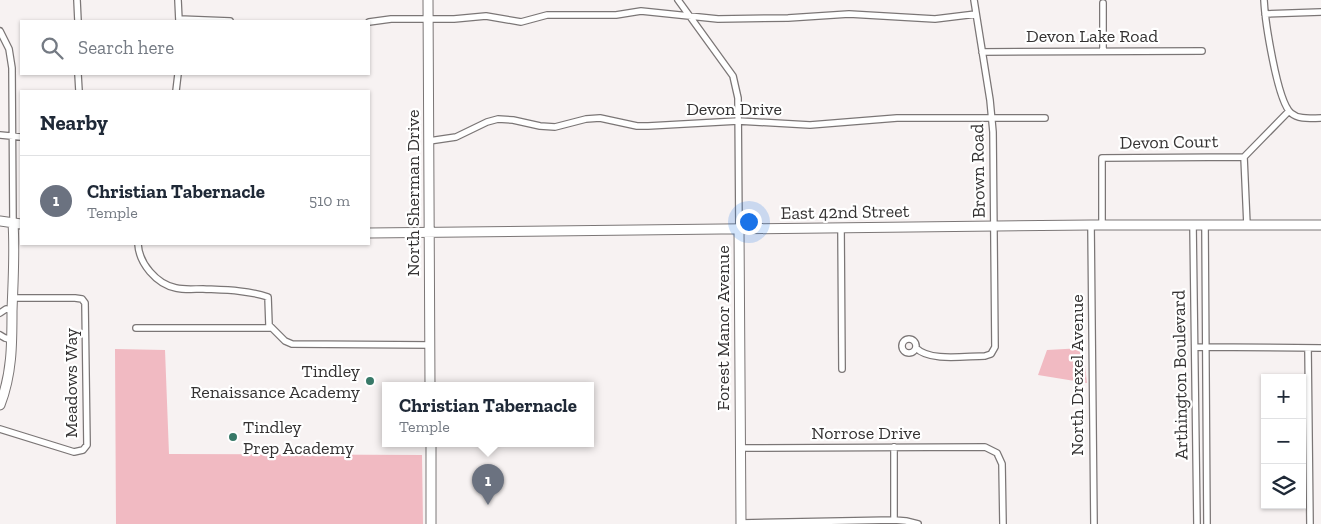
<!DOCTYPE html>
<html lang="en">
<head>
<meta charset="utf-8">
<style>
	:root { --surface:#fff; --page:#f2f2f3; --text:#1f2937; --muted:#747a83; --line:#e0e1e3; --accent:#387968 }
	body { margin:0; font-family:"Zilla Slab",serif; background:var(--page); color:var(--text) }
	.controls { position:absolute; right:15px; bottom:15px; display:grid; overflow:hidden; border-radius:0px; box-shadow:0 1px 4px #0004 }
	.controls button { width:45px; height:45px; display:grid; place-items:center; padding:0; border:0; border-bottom:1px solid var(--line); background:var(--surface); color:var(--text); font:25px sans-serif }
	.you { position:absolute; left:748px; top:221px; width:18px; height:18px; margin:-12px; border:4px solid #fff; border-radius:50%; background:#1a73e8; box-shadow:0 0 0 8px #1a73e833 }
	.badge { display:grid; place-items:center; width:32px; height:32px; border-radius:50%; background:var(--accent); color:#fff; font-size:16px; font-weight:700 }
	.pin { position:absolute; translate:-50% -41px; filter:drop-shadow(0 1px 2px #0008) }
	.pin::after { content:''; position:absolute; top:26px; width:18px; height:15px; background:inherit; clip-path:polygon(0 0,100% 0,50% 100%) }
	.popup { position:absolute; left:382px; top:382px; width:212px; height:65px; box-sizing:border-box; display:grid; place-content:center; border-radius:0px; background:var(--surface); filter:drop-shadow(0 1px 4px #0005); font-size:16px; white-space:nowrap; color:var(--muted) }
	.popup b { font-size:19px; color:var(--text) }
	.popup::after { content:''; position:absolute; left:50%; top:100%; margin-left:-10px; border:10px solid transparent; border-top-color:var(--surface) }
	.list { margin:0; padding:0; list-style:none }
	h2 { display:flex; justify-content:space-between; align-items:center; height:65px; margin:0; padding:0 20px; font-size:21px }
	h2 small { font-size:16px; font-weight:400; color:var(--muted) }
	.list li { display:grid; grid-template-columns:32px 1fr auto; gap:15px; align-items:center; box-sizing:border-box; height:90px; padding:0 20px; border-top:1px solid var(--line) }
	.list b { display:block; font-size:19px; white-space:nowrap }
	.list p { margin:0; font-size:16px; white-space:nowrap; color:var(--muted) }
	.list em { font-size:16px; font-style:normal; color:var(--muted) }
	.icon { flex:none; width:28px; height:28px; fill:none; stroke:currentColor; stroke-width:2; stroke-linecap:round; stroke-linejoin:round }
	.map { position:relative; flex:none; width:1321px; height:524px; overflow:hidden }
	.search { position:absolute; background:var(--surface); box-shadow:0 1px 4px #0004; left:20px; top:20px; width:350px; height:55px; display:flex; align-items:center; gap:12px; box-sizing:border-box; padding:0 18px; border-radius:0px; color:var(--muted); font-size:19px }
	.panel { position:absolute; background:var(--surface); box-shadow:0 1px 4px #0004; left:20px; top:90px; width:350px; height:155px; border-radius:0px }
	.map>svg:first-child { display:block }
	.green { fill:#f1bac2 }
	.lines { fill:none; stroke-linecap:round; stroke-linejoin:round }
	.street-casing { stroke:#7b7676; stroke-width:8 }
	.secondary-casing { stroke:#7b7676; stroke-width:11 }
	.street { stroke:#fff; stroke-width:5.5 }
	.secondary { stroke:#fff; stroke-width:9 }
	.poi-dot { fill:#387968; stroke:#fff; stroke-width:2 }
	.labels { text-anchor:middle; stroke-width:4.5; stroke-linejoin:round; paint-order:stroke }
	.street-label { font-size:18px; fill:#343232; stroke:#fff }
	.poi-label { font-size:18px; fill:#343232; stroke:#fff; text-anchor:end }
</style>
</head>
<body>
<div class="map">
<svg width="1321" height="524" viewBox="0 0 1321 524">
	<rect width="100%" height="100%" fill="#f7f2f2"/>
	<!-- green -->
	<path class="green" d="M1083,348l4,35 -49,-8 9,-25z
		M115,349l50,1 4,104 253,1 1,69h-307z"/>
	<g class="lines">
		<!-- street casing -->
		<g class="street-casing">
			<path id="street" d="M77,0l1,21
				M178,0l1,21
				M678,0l55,76 5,22 1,132
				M1264,0c1,20 13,101 27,113 8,7 20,5 30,5
				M1103,3v48
				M1265,14l56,-2
				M179,19l51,2
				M369,22l22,-3h63l32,-3 35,6 26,-7h69l25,-4 77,8 70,-1 61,-4 86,5 41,-5
				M0,31l9,18 3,19 1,155
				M982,52l220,-1
				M78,74l1,17
				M176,91l2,-17
				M0,135l21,2
				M429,141l27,-4 31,-15 11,-3 15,1 27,6 15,1 31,-8 14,-1 37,8h11l90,-5 72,4 87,-7h148
				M1244,157l3,68
				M1244,157l45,-46
				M1091,225l3,299
				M1102,225v-67l142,-1
				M1193,225l4,299
				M1205,225l2,299
				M841,228l1,141
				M138,244c1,19 18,40 38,44 8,2 18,1 27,1 22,1 44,1 65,8l1,28 16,16 7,3 139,1
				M0,313l6,-4 6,1
				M136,328h135
				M0,335l5,3 7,2
				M902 346a7 7 0 1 1 14 0a7 7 0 1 1-14 0Z
				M1195,347l126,1
				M916,348c14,14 49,8 69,8l6,-2 4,-7 -2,-215 -3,-32 -16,-100
				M1308,348l2,176
				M0,429l74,23 9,-2 4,-5 -2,-142 -3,-4 -7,-1h-62
				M894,447v73
				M740,448l245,-1 12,6 5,11 1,60
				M741,523l153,-3 12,1 12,3"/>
		</g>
		<!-- secondary casing -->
		<g class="secondary-casing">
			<path id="secondary" d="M428,0l2,386
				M0,221l21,3
				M739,230l2,294
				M369,233l722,-8h230
				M0,405c12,-31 12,-61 12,-94 1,-30 3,-59 1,-88
				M431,444v80"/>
		</g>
		<!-- street -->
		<use href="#street" class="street"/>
		<!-- secondary -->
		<use href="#secondary" class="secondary"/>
	</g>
	<!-- markers -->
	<g class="poi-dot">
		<circle cx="370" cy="381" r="5"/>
		<circle cx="233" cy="437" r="5"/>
	</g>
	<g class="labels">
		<!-- street labels -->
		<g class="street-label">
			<text x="1092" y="42">Devon Lake Road</text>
			<text x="734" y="115">Devon Drive</text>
			<text transform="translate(1169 142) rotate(-1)" y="6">Devon Court</text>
			<text transform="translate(978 171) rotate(-91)" y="6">Brown Road</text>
			<text transform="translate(413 193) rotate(-90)" y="6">North Sherman Drive</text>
			<text transform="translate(845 212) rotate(-1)" y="6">East 42nd Street</text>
			<text transform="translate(723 328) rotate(-90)" y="6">Forest Manor Avenue</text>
			<text transform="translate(1077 375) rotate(-90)" y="6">North Drexel Avenue</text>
			<text transform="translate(1180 375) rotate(-91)" y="6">Arthington Boulevard</text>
			<text transform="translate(71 383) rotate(-90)" y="6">Meadows Way</text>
			<text x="866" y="439">Norrose Drive</text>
		</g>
		<!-- poi labels -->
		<g class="poi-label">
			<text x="360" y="377">Tindley<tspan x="360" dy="21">Renaissance Academy</tspan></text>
			<text x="243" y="433" text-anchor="start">Tindley<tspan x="243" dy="21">Prep Academy</tspan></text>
		</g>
	</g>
</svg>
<div class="controls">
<button>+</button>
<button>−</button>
<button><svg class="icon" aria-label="layers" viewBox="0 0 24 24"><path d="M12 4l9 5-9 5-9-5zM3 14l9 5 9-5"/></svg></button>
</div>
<div class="you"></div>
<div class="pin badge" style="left:488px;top:505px;background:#6b7280">1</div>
<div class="popup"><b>Christian Tabernacle</b>Temple</div>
<div class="search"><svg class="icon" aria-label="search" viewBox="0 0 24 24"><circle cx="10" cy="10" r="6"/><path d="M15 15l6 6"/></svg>Search here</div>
<section class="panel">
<h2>Nearby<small></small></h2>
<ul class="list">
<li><span class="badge" style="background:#6b7280">1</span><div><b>Christian Tabernacle</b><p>Temple</p></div><em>510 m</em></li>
</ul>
</section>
</div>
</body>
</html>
